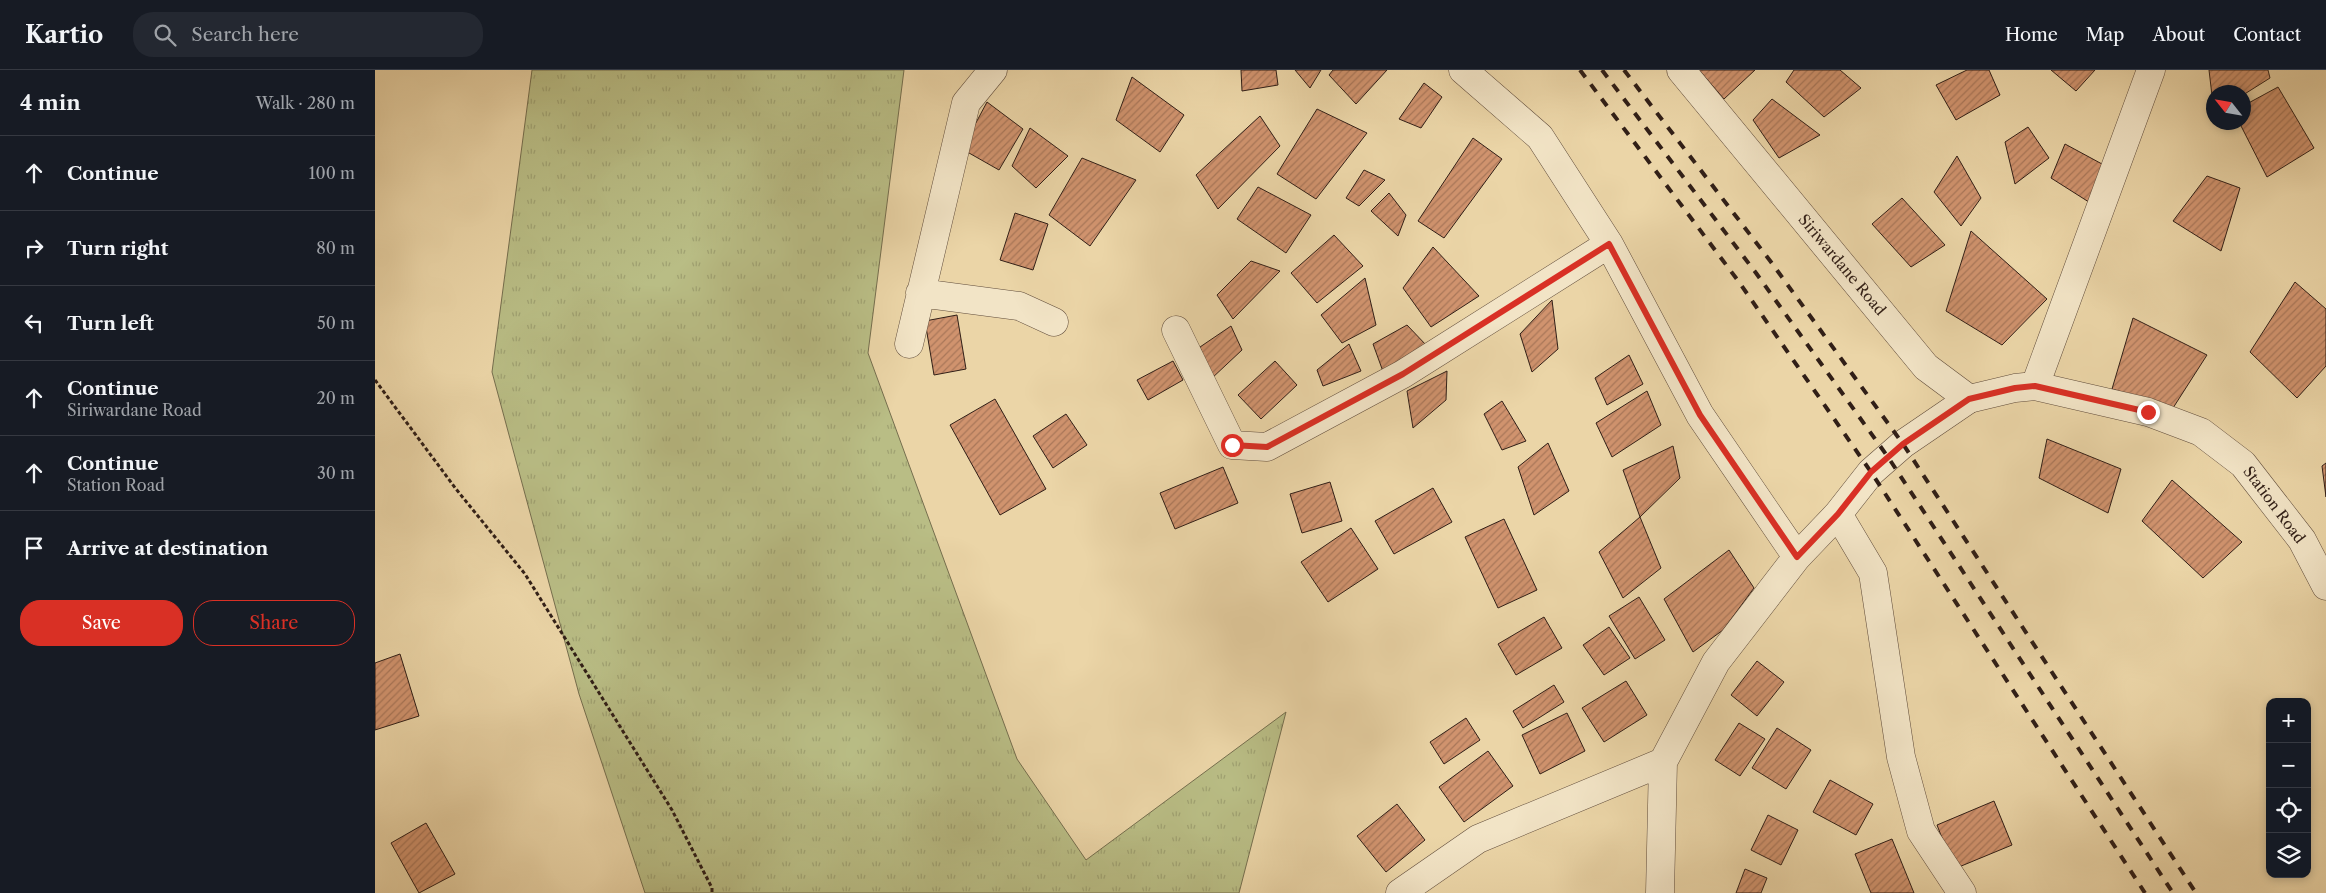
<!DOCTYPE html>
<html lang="en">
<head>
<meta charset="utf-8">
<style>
	:root { --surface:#171b24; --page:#242831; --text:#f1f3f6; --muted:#9ea1a6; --line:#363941; --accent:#d93025 }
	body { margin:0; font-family:"Libre Caslon Text",serif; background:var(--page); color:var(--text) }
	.controls { position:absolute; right:15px; bottom:15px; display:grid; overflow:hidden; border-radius:10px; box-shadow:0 2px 8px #0003 }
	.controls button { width:45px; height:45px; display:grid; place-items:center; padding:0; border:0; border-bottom:1px solid var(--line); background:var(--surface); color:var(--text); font:25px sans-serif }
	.compass { position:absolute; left:1831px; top:15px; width:45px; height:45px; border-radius:50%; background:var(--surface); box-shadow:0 2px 8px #0003; rotate:301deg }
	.stop { position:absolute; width:15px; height:15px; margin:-11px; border:4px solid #d93025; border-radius:50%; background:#fff }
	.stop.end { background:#d93025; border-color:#fff; box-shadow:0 1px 5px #0008 }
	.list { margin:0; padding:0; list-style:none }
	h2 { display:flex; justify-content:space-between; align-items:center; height:65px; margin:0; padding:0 20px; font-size:21px }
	h2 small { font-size:16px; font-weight:400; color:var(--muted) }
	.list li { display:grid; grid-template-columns:32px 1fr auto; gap:15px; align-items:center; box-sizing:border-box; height:75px; padding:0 20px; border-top:1px solid var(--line) }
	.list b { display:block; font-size:19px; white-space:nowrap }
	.list p { margin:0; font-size:16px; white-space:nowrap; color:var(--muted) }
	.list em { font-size:16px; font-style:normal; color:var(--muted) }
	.actions { display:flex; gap:10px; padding:15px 20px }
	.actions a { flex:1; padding:11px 0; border:1px solid var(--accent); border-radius:20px; text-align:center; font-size:18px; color:var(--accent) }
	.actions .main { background:var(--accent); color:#fff }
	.icon { flex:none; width:28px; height:28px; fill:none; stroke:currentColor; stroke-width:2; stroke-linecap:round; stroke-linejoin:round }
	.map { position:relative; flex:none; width:1951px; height:823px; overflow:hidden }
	header { display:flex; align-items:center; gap:30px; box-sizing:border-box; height:70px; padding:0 25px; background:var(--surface); border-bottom:1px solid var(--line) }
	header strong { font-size:24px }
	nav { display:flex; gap:28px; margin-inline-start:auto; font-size:18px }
	.search { width:350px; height:45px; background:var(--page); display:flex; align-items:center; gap:12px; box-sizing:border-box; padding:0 18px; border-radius:20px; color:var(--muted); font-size:19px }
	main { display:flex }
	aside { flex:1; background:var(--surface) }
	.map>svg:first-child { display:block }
	.grass { fill:url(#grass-tufts); stroke:#756e4e }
	.building { fill:url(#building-hatch); stroke:#311f17 }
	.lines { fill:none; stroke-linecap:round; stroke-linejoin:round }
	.minor-casing { stroke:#604c3b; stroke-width:29 }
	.tertiary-casing { stroke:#604c3b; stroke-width:29 }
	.path { stroke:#311f17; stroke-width:3; stroke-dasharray:4 2.5; stroke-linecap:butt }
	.minor { stroke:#f2e4c6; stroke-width:28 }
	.tertiary { stroke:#f2e4c6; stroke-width:28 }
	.rail { stroke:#311f17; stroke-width:4; stroke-dasharray:9 9; stroke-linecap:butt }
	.route { stroke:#d93025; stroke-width:6 }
	.labels { text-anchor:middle; stroke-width:4; stroke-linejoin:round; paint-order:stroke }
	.street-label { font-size:15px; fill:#311f17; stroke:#f2e4c6 }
</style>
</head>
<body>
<header>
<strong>Kartio</strong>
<div class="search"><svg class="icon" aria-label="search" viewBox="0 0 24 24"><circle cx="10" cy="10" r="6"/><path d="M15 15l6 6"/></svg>Search here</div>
<nav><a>Home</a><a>Map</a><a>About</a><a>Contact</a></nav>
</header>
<main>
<aside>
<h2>4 min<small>Walk · 280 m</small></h2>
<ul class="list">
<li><svg class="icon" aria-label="ahead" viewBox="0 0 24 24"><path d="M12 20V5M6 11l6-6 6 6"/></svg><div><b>Continue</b></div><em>100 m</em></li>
<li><svg class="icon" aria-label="right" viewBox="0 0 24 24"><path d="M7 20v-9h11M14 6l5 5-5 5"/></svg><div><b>Turn right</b></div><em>80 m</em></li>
<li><svg class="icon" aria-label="left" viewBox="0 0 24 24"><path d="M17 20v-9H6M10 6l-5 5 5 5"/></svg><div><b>Turn left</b></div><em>50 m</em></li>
<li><svg class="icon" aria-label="ahead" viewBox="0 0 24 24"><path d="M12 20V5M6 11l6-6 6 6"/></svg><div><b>Continue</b><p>Siriwardane Road</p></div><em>20 m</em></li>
<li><svg class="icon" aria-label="ahead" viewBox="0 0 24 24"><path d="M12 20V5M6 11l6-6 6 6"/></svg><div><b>Continue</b><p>Station Road</p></div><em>30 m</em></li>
<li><svg class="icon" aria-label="arrive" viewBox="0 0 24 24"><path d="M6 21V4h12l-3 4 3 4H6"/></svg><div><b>Arrive at destination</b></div></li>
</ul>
<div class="actions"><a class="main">Save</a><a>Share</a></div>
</aside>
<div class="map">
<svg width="1951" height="823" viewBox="0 0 1951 823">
	<defs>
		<pattern id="grass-tufts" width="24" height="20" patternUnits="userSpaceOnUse" patternTransform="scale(1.25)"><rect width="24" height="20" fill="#b9bd85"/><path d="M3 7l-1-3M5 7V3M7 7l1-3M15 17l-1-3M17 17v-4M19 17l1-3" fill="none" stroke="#a0a272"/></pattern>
		<pattern id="building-hatch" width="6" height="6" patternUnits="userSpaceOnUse" patternTransform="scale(1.25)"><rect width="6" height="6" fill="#d0936e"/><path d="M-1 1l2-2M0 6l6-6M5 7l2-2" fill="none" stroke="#a97759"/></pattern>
	</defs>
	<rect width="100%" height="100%" fill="#ebd5a7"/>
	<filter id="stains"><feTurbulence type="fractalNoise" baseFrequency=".004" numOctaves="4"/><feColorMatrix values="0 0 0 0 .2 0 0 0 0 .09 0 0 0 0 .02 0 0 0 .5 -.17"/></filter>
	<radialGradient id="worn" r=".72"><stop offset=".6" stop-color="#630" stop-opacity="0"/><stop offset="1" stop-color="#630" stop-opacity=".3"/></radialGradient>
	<!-- grass -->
	<path class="grass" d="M157,0h372l-36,283 149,406 69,101 200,-148 -47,181h-594l-66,-199 -87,-322z"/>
	<!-- building -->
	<path class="building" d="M866,0h35l2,15 -36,6z
		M920,0h26l-11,18z
		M958,0h54l-31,34 -27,-29z
		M1324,0h56l-31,29z
		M1419,0h46l21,18 -37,29 -38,-35z
		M1592,0h22l11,25 -44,25 -20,-35z
		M1676,0h44l-19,21z
		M1834,0h59l2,8 -27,17v-3h-30v12z
		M757,7l52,38 -24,37 -44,-32z
		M1049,13l18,14 -21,31 -22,-9z
		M1903,17l36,61 -47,29 -28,-55h4v-16z
		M1397,29l48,36 -41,23 -26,-38z
		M612,32l36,27 -24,41 -37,-21z
		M942,39l50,24 -51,66 -39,-25z
		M885,46l20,30 -62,63 -22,-34z
		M1653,57l21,31 -34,26 -10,-42z
		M655,58l38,28 -32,32 -24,-22z
		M1098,68l29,21 -58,79 -26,-17z
		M1690,74l37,20 -10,40 -41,-26z
		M1582,86l24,42 -20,28 -27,-34z
		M707,88l54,22 -46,66 -41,-31z
		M989,100l21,10 -26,26 -13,-8z
		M1832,106l33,12 -19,63 -48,-30z
		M883,117l53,28 -25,38 -49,-34z
		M1014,123l17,22 -8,21 -27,-25z
		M1527,128l43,47 -34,22 -39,-43z
		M640,143l33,11 -15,46 -33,-10z
		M1596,161l76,68 -45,46 -56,-34z
		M959,165l29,31 -46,37 -26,-30z
		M1058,177l46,49 -48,31 -28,-39z
		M876,191l29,10 -47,48 -16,-24z
		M990,208l11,47 -34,18 -21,-28z
		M1920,212l31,27v57l-29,32 -47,-46z
		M1177,230l6,49 -26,23 -12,-38z
		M582,245l9,54 -32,6 -9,-54z
		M1758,248l74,37 -34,53 -61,-19z
		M1032,255l20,21 -42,31 -12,-33z
		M856,256l11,24 -31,29 -11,-32z
		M974,274l12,27 -38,15 -6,-16z
		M1254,285l14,29 -36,21 -12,-27z
		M798,291l10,19 -35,20 -11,-20z
		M900,291l22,24 -36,34 -23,-24z
		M1072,301l-1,29 -33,28 -6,-37z
		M1272,321l14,34 -49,32 -16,-34z
		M620,329l51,90 -46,26 -50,-90z
		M1127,331l24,40 -24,9 -18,-36z
		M691,344l21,31 -34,23 -20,-32z
		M1672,369l74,30 -13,44 -69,-35z
		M1173,373l21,48 -35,24 -16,-48z
		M1298,376l7,32 -40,39 -17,-47z
		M1951,393v34l-4,-31z
		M848,397l15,36 -63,26 -15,-36z
		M1797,410l70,62 -39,36 -61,-57z
		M955,412l12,39 -40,12 -12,-39z
		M1058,418l19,34 -58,32 -19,-33z
		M1265,447l21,51 -38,30 -24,-46z
		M1129,449l33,71 -39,18 -33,-71z
		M976,458l27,41 -50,33 -27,-40z
		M1354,480l25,38 -31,42 -30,22 -29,-53z
		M1264,527l26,43 -30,19 -26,-43z
		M1169,547l18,31 -46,27 -18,-31z
		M1234,557l21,31 -26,17 -21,-30z
		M25,584l19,62 -44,14v-67z
		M1382,591l27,21 -27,34 -26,-21z
		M1251,611l21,34 -43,27 -22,-34z
		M1179,615l10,17 -41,26 -10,-17z
		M1192,643l18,38 -45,23 -18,-39z
		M1091,648l14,22 -36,24 -14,-22z
		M1364,653l26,16 -25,37 -25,-16z
		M1402,658l34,22 -25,39 -34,-21z
		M1113,681l25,35 -49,36 -25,-35z
		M1455,710l43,24 -17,31 -43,-23z
		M1619,731l18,44 -58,24 -17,-44z
		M1022,734l28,36 -39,32 -29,-36z
		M1393,745l30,15 -17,35 -30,-15z
		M51,753l29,51 -36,19 -28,-50z
		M1517,769l22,54h-43l-16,-39z
		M1370,799l22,9 -6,15h-25z"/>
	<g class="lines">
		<!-- minor casing -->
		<g class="minor-casing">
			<path id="minor" d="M1088,0l77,67 69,107 91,171 97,142
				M545,223l99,13 35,16
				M801,260l56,115 35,2 136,-73 206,-130
				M534,274l57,-241 27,-33
				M1463,444l35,59 28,184 20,74 41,62
				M1025,823l78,-54 185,-77 53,-100 81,-105 41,-43 33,-42 32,-28 66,-45
				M1285,823l3,-131"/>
		</g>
		<!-- tertiary casing -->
		<g class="tertiary-casing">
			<path id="tertiary" d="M1306,0l245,297 43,32 46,-11 20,-2 113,26 53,20 42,32 59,76 24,46
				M1660,316l116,-316"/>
		</g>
		<!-- path -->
		<path class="path" d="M0,310l81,109 69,85 147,236 40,78v5"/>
		<!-- minor -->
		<use href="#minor" class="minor"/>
		<!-- tertiary -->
		<use href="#tertiary" class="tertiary"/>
		<!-- rail -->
		<path class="rail" d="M1205,0l159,212 132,190 274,421
			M1227,0l154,203 132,184 285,436
			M1249,0l147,192 132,182 293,449"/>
	</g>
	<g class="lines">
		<!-- route -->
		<path class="route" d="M857,375l35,2 136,-73 206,-130 91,171 97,142 41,-43 33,-42 32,-28 66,-45 46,-11 20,-2 113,26"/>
	</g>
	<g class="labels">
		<!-- street labels -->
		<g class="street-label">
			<text transform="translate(1467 195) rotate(50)" y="5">Siriwardane Road</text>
			<text transform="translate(1899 435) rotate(53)" y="5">Station Road</text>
		</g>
	</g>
	<rect width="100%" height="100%" filter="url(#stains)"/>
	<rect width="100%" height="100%" fill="url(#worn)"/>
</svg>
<div class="controls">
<button>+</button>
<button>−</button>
<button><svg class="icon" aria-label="locate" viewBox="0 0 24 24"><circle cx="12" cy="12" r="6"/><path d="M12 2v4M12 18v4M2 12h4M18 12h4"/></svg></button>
<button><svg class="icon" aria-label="layers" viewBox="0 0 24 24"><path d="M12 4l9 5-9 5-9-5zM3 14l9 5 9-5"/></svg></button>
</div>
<svg class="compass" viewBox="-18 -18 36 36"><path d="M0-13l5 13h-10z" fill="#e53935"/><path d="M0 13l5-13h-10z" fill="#9ea1a6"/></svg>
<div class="stop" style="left:857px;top:375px"></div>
<div class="stop end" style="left:1773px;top:342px"></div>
</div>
</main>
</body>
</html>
